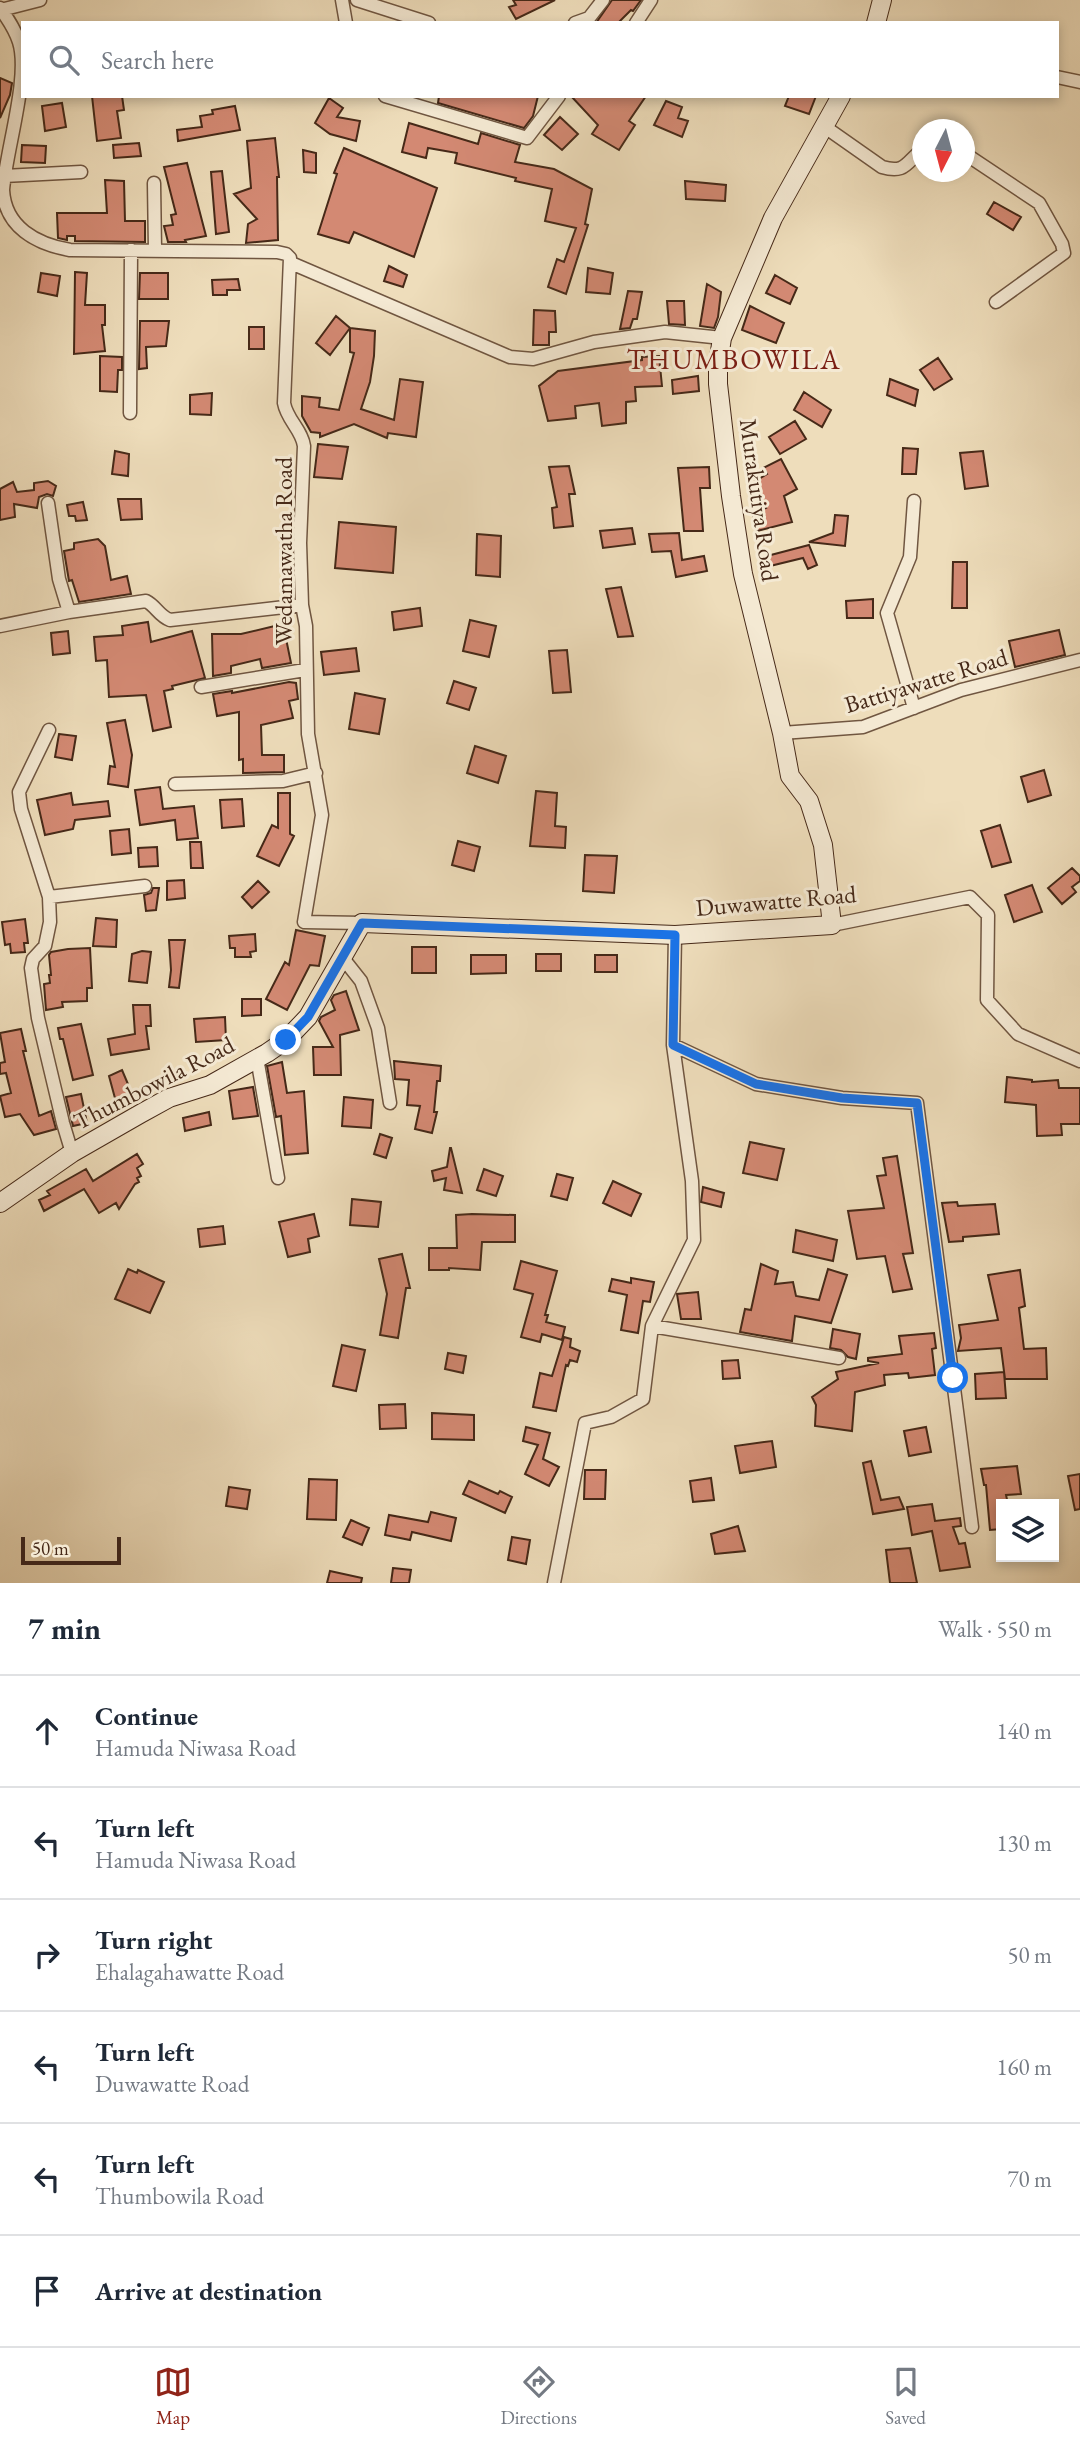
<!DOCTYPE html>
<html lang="en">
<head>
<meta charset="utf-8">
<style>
	:root { --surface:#fff; --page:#f6f6f7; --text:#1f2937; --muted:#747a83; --line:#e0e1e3; --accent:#8f2418 }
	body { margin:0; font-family:"EB Garamond",serif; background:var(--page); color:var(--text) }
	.controls { position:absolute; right:21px; bottom:21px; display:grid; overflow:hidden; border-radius:0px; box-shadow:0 4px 10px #0003 }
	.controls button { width:63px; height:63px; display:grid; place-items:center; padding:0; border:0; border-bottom:2px solid var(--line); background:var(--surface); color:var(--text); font:35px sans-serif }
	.compass { position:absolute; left:912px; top:119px; width:63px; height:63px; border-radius:50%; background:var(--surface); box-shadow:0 4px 10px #0003; rotate:186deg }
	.scale { position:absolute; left:21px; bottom:18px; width:100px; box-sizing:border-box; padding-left:7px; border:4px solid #462918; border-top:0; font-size:19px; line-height:24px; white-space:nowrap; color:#462918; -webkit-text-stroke:5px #f4e9d3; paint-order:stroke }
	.stop { position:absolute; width:21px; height:21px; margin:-16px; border:5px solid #1a73e8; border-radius:50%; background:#fff }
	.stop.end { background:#1a73e8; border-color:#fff; box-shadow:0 2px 7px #0008 }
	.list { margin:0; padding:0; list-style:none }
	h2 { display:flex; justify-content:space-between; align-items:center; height:91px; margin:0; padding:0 28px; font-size:30px }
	h2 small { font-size:23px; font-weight:400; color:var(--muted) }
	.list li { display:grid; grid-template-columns:46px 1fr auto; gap:21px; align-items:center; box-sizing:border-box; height:112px; padding:0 28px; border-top:2px solid var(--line) }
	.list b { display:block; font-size:26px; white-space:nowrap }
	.list p { margin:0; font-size:23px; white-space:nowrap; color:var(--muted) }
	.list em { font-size:23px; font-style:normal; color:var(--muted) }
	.icon { flex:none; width:38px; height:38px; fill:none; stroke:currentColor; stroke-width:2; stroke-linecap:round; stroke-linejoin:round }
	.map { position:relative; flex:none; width:1080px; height:1583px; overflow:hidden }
	.search { position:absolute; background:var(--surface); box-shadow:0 4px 10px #0003; left:21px; right:21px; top:21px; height:77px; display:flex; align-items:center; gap:18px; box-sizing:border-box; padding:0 24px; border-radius:0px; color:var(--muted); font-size:26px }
	.sheet { height:763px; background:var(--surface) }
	nav { display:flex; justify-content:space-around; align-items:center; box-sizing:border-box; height:98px; border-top:2px solid var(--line); background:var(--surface); font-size:19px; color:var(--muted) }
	nav a { display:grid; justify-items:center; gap:4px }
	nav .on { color:var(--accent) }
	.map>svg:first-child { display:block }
	.building { fill:#d38973; stroke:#462918; stroke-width:2 }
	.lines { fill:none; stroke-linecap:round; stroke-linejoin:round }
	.street-casing { stroke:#705641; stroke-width:15 }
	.secondary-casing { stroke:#462918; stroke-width:20 }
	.street { stroke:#f4e9d3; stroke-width:12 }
	.secondary { stroke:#f4e9d3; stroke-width:18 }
	.route { stroke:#1a73e8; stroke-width:9 }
	.labels { text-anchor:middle; stroke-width:6; stroke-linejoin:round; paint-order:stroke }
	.street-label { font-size:24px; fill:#462918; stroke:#f4e9d3 }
	.quarter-label { font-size:28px; letter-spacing:2px; fill:#7a1f14; stroke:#f4e9d3 }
</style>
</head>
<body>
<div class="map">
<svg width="1080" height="1583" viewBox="0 0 1080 1583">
	<rect width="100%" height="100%" fill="#edb"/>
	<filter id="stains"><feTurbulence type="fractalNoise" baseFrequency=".00286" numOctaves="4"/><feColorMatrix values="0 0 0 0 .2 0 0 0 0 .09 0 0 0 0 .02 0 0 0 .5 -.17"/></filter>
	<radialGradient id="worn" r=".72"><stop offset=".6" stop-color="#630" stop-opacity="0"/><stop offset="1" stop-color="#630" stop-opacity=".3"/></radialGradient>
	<!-- building -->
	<path class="building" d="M513,0h42l-39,19 -7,-12 7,-2z
		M612,0h29l-8,11 -2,-1 -13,13h-22z
		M0,78l12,5 -2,12 -10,23z
		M92,96h30l2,14 -7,1 4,27 -24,3z
		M439,96h99l-5,20 -9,12 -86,-25z
		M571,96h75l-17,25 6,4 -16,25 -27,-16 6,-9z
		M789,96h27l-7,18 -24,-8z
		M329,98l14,10 -6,9 23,4 -4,20 -26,-7 -15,-11z
		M666,101l16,6 -4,11 10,3 -6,16 -28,-12z
		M62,103l4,24 -21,4 -3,-25z
		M235,106l5,24 -62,11 -1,-11 25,-3 -2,-11 13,-2 -1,-4z
		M560,117l18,17 -16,16 -18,-15z
		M409,123l69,21 3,-11 39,12 -5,17 39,7 38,20 -7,35 3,1 -22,69 -18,-7 9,-28 7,3 12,-34 -31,-7 7,-32 -37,-8 1,-3 -61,-15 2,-10 -29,-5 -2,10 -24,-6z
		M275,138l4,39h-2l1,63 -32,3 2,-19 9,-5 -23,-25 17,-6 -4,-47z
		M139,143l2,13 -27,2 -1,-13z
		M22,145l24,1 -1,17 -24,-1z
		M344,148l93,40 -23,69 -60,-25 -5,11 -31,-9 19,-60 -3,-1z
		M303,150l13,3v20l-12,-1z
		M187,163l19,73 -21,4 1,2h-18l-4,-16 9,-1 -2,-10 5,-1 -12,-47z
		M222,171l7,61 -13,2 -5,-62z
		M105,180l19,1 1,40h20v21l-70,-1v-5h-8v4l-9,-2 -1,-25h50z
		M685,181l41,4 -1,16 -39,-2z
		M994,202l27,15 -8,13 -26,-16z
		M389,266l18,9 -4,12 -19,-6z
		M588,268l25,5 -3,21 -24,-2z
		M75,272l12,1 -2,32h20v20h-3l3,26 -31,3z
		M41,273l19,3 -3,20 -19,-4z
		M140,273h28v26h-29z
		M775,275l22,13 -7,16 -24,-11z
		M238,279l2,11h-13v5h-14l-1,-15z
		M707,284l14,8 -3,25 -4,11 -14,-2z
		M628,291l14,1 -5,27h-4l-3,9 -10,1z
		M667,301h17l1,24 -16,-1z
		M750,306l34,17 -8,20 -34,-13z
		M534,310l21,1 1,21h-7v13h-16z
		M336,316l14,12 -20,27 -14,-12z
		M140,321h29l-3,25 -20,1 1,21 -8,1z
		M249,327h15v22h-15z
		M350,328l25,3 -1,25 -4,26 -9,27 33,11 6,-41 23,3 -7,55 -28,-4 -1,5 -33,-14 -34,13v-4l-9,-1 -9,-16v-20l18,2 -1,9 20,3 15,-57 -4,-1z
		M100,356l22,1v13h-4l-1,22 -17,-1z
		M659,356l3,30 -27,1 1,14 -10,1v21l-24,3 -3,-23 -24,3 1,12 -28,3 -9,-35 19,-15 84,-11v-3z
		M938,358l14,21 -18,11 -14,-20z
		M698,376l1,15 -26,3 -1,-14z
		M890,379l28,11 -3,16 -28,-11z
		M804,392l27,18 -9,17 -28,-17z
		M212,393l-1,22 -21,-1v-19z
		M795,421l11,18 -26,15 -11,-17z
		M318,444l30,3 -6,32 -28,-2z
		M903,448l15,1 -2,25h-14z
		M115,451l14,3 -1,22 -16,-2z
		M983,451l5,35 -23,3 -5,-36z
		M781,459l16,30 -13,7 8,26 -35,9 -5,-19 14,-4 -14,-25 15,-9 -4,-6z
		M569,466l6,28h-6l4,32 -19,2 -2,-20 5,-1 -8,-40z
		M709,467l1,21h-10l3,43h-19l-6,-63z
		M48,481l8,5 -3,10 -6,-2 -8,3 -2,11 -23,-4 1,13 -15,3v-31l13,-7 4,10 17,-2v-7z
		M118,499h23l1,20 -21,1z
		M83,502l4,18 -11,1 -1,-5h-6l-2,-11z
		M835,515l13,1 -3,30 -36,-4 24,-9z
		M339,522l57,5 -3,46 -58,-5z
		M632,528l3,16 -32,4 -3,-17z
		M679,533l3,27 22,-4 3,15 -31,6 -5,-26 -19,1 -3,-18z
		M477,534l24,2 -1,41 -24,-2z
		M98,539l7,7 6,34 16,-4 4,18 -52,8 -7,-22 -3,1 -5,-30 10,-2v-6z
		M809,545l8,20 -9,4 -5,-11 -33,8 -3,-10z
		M953,562h14v46h-15z
		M621,587l12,49 -15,1 -12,-48z
		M873,599v19h-26l-1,-17z
		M420,608l2,18 -28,4 -2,-18z
		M470,620l26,6 -7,31 -26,-6z
		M148,622l3,20 41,-11 13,47 -33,8 1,3 -9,2 7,36 -18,4 -7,-36 -37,2 -2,-37 -11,1 -2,-24 29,-2 -1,-9z
		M283,624l8,39 -29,5 -2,-9 -29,7v7l-18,3 -1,-42h29z
		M1059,630l6,25 -50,12 -6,-26z
		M68,631l2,22 -17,2 -2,-22z
		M356,648l3,23 -35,4 -3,-23z
		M567,650l4,42 -18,1 -4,-42z
		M454,681l22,7 -7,22 -22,-7z
		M289,682l7,1 2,16 -9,2 4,17 -32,7 1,30h22v17l-41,1v-14l-4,1v-48l-22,4 -4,-22 19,-3v2z
		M355,693l30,6 -6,35 -30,-5z
		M125,720l7,35 -4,32 -20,-3 2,-18 5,1 -8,-44z
		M59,734l17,2 -4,24 -17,-3z
		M475,746l31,10 -8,27 -31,-10z
		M1044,770l7,25 -23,7 -7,-25z
		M160,787l3,22 31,-3 4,32 -21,2 -2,-20 -35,5 -5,-35z
		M536,791l21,2 -2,33 11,1 -1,21 -35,-2z
		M71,793l2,12 35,-4 2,15 -35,4 -2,9 -28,6 -8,-35z
		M278,793h12v41l4,2 -15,30 -22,-10 15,-31 6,3z
		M242,799l2,27 -22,2 -2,-28z
		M1000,825l11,37 -19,5 -11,-36z
		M129,829l2,24 -19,2 -2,-24z
		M458,841l22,6 -6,24 -22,-6z
		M190,842h11l2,26h-12z
		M157,847l1,19 -19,1 -1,-19z
		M585,855l32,1 -3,37 -31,-2z
		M1072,868l8,8v5l-8,6 4,5 -14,12 -14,-16z
		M184,880l1,18 -18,2v-19z
		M258,881l11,11 -17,16 -10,-11z
		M1032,885l10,27 -28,10 -9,-27z
		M153,888h6l-3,22 -10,1 -2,-16 7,-2z
		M96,918l21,2 -1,27 -23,-1z
		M25,919l3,24h-4l1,9 -14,1 -1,-9 -5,1 -3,-23z
		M296,930l29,6 -6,30 -9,-1 -23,45 -21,-11 19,-37 4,3z
		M255,934l1,17 -6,1 1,5h-16v-9h-5l-1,-12z
		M169,940h16l-6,48 -10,-1 2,-17z
		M412,947h24v26h-24z
		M90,948l2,40h-5v13l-25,1 1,5 -17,3 -2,-26 6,-1 -1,-8h2l-2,-20 2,-3 17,-3z
		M142,951l9,1 -4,31 -18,-2 3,-27z
		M536,954h25v17h-25z
		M471,955h35v18l-35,1z
		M595,955h22v17h-22z
		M346,991l13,39 -19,5 1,40h-27l-1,-28h20l-14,-26 2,-4 14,-7 -4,-10 3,-5z
		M242,999h19v16l-19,1z
		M133,1005h17l1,21h-5l3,23 -38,6 -3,-16 27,-5z
		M225,1017l1,23 -30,2 -2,-23z
		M81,1024l12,51 -20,5 -10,-41h-3l-2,-11z
		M21,1029l5,22h-3l16,65 12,-5 5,18 -22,6 -14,-21 -15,3 -5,-21 11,-3 -5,-20 -6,1v-11l5,-1 -5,-29z
		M394,1061l47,5 -1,15h-3l-3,31h3l-5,21 -17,-4 5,-23 -13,-1 2,-25 -14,-1z
		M282,1062l5,31 17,-2 4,62 -23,2 -4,-39 -5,1 -9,-51z
		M122,1070l11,26 -17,6 -7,-26z
		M1007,1077l25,3v2l26,-2 1,8h21v36h-19l1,11 -25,1 -1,-31 -31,-3z
		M253,1087l5,29 -25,3 -4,-28z
		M81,1094l6,29 -14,3 -7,-29z
		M344,1097l29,3 -2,28 -29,-2z
		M209,1112l2,13 -26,6 -2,-13z
		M380,1134l12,4 -6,20 -12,-4z
		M750,1142l34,7 -7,31 -34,-7z
		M450,1148h1l11,45 -18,-3 2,-12 -12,3 -2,-10 15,-4z
		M137,1154l6,10 -6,4 4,8 -4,2 2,4 -4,2 -16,25 -3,-6 -17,10 -15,-24 -40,22 -5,-11 11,-5 -3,-4 39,-22 7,12z
		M897,1156l16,97 -10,1 9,35 -19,3 -8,-36 -28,3 -9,-48 36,-3 -7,-32 9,-1 -3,-17z
		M484,1169l19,7 -7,20 -19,-6z
		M557,1174l16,4 -6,22 -16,-4z
		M613,1181l28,13 -10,22 -28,-13z
		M703,1187l21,6 -3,14 -20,-5z
		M352,1199l29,3 -3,25 -28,-2z
		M957,1202l1,4 37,-2 4,30 -36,3v4l-14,1 -7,-39z
		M314,1214l5,22 -11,3 2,13 -22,5 -9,-35z
		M472,1214l43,1v27h-33l-2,28 -31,-2v2h-20v-22h28l-1,-33z
		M223,1226l2,18 -25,3 -2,-18z
		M796,1230l41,10 -4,21 -40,-9z
		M402,1254l8,34h-4l-8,50 -18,-3 7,-41 -8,-35z
		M521,1261l36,10 -12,44h3l-2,7 19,5 -3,13 -20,-6 -2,8 -19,-5 12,-43 -19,-5z
		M761,1264l17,7 -3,13 18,-2 3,14 23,4 9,-31 19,6 -16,48 -36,-7 -3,25 -52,-9 5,-23 6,1z
		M128,1269l9,4 1,-3 26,12 -14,31 -35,-14z
		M1020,1270l5,36 -6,2 5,41 22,-1 1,31h-42l-4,-31 -43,3 3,-13 -2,-13 39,-5 -10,-45z
		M631,1278l23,4 -4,20 -7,-1 -5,32 -17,-3 6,-35 -18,-4 3,-12 19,4z
		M698,1292l3,27h-20l-4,-25z
		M833,1329l27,5 -4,25 -8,-2 -7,-7 -11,-2z
		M934,1333l2,15 -4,1 3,26 -26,3 -1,-5 -24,2 1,10 -30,7 -3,39 -37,-5 1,-21 -4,-8 26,-18 -2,-7 43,-9 -11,-2v-3l34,-4 -3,-18z
		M564,1337l7,2 -1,8 10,4 -3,11 -7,-2 -2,6 -2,-1 -10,46 -23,-4 7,-34 12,3z
		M342,1345l23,5 -9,41 -23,-5z
		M448,1353l18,3 -3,17 -18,-4z
		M738,1360l2,18 -17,1 -1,-18z
		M1004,1372l2,26 -30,1 -1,-25z
		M405,1404l1,24 -26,1 -1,-24z
		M432,1413l42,2v25l-42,-1z
		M526,1427l24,6 -7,26 16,8 -10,19 -24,-12 13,-29 -15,-4z
		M926,1427l5,25 -22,4 -5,-25z
		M772,1441l4,26 -36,6 -5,-27z
		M871,1461l10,39 18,-3 5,12 -31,5 -10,-51z
		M1017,1466l4,28 -15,1 2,9h-7v25l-11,1 -4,-45h-2l-3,-16z
		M585,1470h21l-1,29h-21z
		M1080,1474v35l-5,1 -7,-34z
		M711,1478l3,22 -21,2 -3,-21z
		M309,1479l28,1 -1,40 -29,-1z
		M469,1481l29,13 2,-3 12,6 -7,16 -42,-19z
		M229,1487l21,3 -3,19 -21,-3z
		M932,1504l3,17 25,-3 1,8 -8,1 6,17 6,-1 5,24 -30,4 -8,-40 -20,4 -5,-28z
		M431,1512l25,6 -5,23 -39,-9 -2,8 -25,-5 4,-20 39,7z
		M351,1520l18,8 -7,17 -19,-8z
		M738,1526l7,25 -30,3 -4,-20z
		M512,1537l18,3 -4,24 -18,-4z
		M910,1548l7,35h-27l-4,-33z
		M393,1568l18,2 -2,13h-18z
		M330,1571l32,7 -1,5h-34z"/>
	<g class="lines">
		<!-- street casing -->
		<g class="street-casing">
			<path id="street" d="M342,0l4,23
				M357,0l72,23
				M0,8c8,11 15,21 19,34 11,35 -13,108 -16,148 2,37 33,54 67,60l207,2 9,2 4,4 -6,145c3,17 18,27 20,43l-4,97 2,62 4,21 2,108 14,81 -18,107 58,1
				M1,10l39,-10
				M575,23l14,-5 14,-18
				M636,23l15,-23
				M1057,77l23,5
				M385,96l142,42 32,-42
				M825,127l57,40c24,7 24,-5 40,-17
				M964,153l75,50 23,41 2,9 -68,49
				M4,176l77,-4
				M154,183l1,67
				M291,263l219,94 23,2 61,-17 71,-10 57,6
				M130,413l1,-163
				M48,503l11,76 10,33
				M0,626l69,-14 77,-11c10,5 13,15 24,19l132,-15
				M201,687l104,-17
				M914,708l-27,-95 23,-56 4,-56
				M49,730l-30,62 2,17 28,88 1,25 -5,24 -12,13 -2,9 7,50 25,105 9,30
				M782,733l81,-6 98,-37 119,-30
				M175,784l108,-3 33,-8
				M49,897l96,-11
				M832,925l138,-28 18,18 -1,85 31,34 62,27
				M342,957l19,24 17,47 12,75
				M673,1045l83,39 86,14 75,5 55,424
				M257,1058l21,120
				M652,1326l187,32
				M554,1583l31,-160 26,-6 32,-18 9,-73 42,-86 -2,-59 -19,-136 2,-110"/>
		</g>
		<!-- secondary casing -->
		<g class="secondary-casing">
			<path id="secondary" d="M876,23l6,-23
				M0,1203l72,-50 68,-39 29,-16 41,-13 57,-32 19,-13 22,-23 54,-94 313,12 157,-10 -9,-80 -14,-44 -19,-25 -8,-43 -39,-159 -12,-78 -13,-112v-20l4,-26 51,-120 68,-122"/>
		</g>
		<!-- street -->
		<use href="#street" class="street"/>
		<!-- secondary -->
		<use href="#secondary" class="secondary"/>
	</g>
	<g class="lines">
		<!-- route -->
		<path class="route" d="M286,1040l22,-23 54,-94 313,12 -2,110 83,39 86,14 75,5 36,275"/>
	</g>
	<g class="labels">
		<!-- street labels -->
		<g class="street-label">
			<text transform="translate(759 500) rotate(82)" y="8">Murakutiya Road</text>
			<text transform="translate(284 551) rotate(-90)" y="8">Wedamawatha Road</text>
			<text transform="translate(926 681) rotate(-17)" y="8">Battiyawatte Road</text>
			<text transform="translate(776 901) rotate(-5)" y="8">Duwawatte Road</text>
			<text transform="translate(154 1083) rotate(-27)" y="8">Thumbowila Road</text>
		</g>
		<!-- quarter labels -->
		<g class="quarter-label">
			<text x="734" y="369">THUMBOWILA</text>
		</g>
	</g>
	<rect width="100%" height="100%" filter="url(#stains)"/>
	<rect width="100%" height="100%" fill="url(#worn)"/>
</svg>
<div class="controls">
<button><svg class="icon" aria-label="layers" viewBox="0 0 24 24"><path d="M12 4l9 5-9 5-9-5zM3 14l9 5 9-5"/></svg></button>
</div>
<svg class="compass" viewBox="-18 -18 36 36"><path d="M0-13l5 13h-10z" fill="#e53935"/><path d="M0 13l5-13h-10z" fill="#747a83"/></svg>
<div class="scale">50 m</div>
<div class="stop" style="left:953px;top:1378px"></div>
<div class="stop end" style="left:286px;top:1040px"></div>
<div class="search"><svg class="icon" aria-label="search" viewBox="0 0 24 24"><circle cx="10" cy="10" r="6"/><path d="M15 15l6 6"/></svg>Search here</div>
</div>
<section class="sheet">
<h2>7 min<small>Walk · 550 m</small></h2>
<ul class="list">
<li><svg class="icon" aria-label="ahead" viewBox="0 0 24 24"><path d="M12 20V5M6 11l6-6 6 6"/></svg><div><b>Continue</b><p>Hamuda Niwasa Road</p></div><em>140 m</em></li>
<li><svg class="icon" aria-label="left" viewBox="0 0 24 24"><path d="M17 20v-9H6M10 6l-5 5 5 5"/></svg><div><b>Turn left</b><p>Hamuda Niwasa Road</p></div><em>130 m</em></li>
<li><svg class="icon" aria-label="right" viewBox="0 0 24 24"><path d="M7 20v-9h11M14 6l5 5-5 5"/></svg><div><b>Turn right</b><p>Ehalagahawatte Road</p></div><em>50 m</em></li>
<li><svg class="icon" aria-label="left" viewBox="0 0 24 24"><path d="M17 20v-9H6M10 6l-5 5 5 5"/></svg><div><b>Turn left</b><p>Duwawatte Road</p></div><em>160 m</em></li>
<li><svg class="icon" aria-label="left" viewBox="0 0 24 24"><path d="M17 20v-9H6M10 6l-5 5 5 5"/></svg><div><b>Turn left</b><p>Thumbowila Road</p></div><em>70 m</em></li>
<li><svg class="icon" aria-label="arrive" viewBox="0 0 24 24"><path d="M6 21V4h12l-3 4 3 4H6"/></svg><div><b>Arrive at destination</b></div></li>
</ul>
</section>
<nav>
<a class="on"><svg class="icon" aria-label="map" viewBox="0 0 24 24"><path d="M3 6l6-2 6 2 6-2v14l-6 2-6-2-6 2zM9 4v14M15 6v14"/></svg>Map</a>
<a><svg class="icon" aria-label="directions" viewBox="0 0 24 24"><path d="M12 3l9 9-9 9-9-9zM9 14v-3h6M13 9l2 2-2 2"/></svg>Directions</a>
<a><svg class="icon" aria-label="saved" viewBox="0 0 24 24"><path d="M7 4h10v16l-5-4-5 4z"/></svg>Saved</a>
</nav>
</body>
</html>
